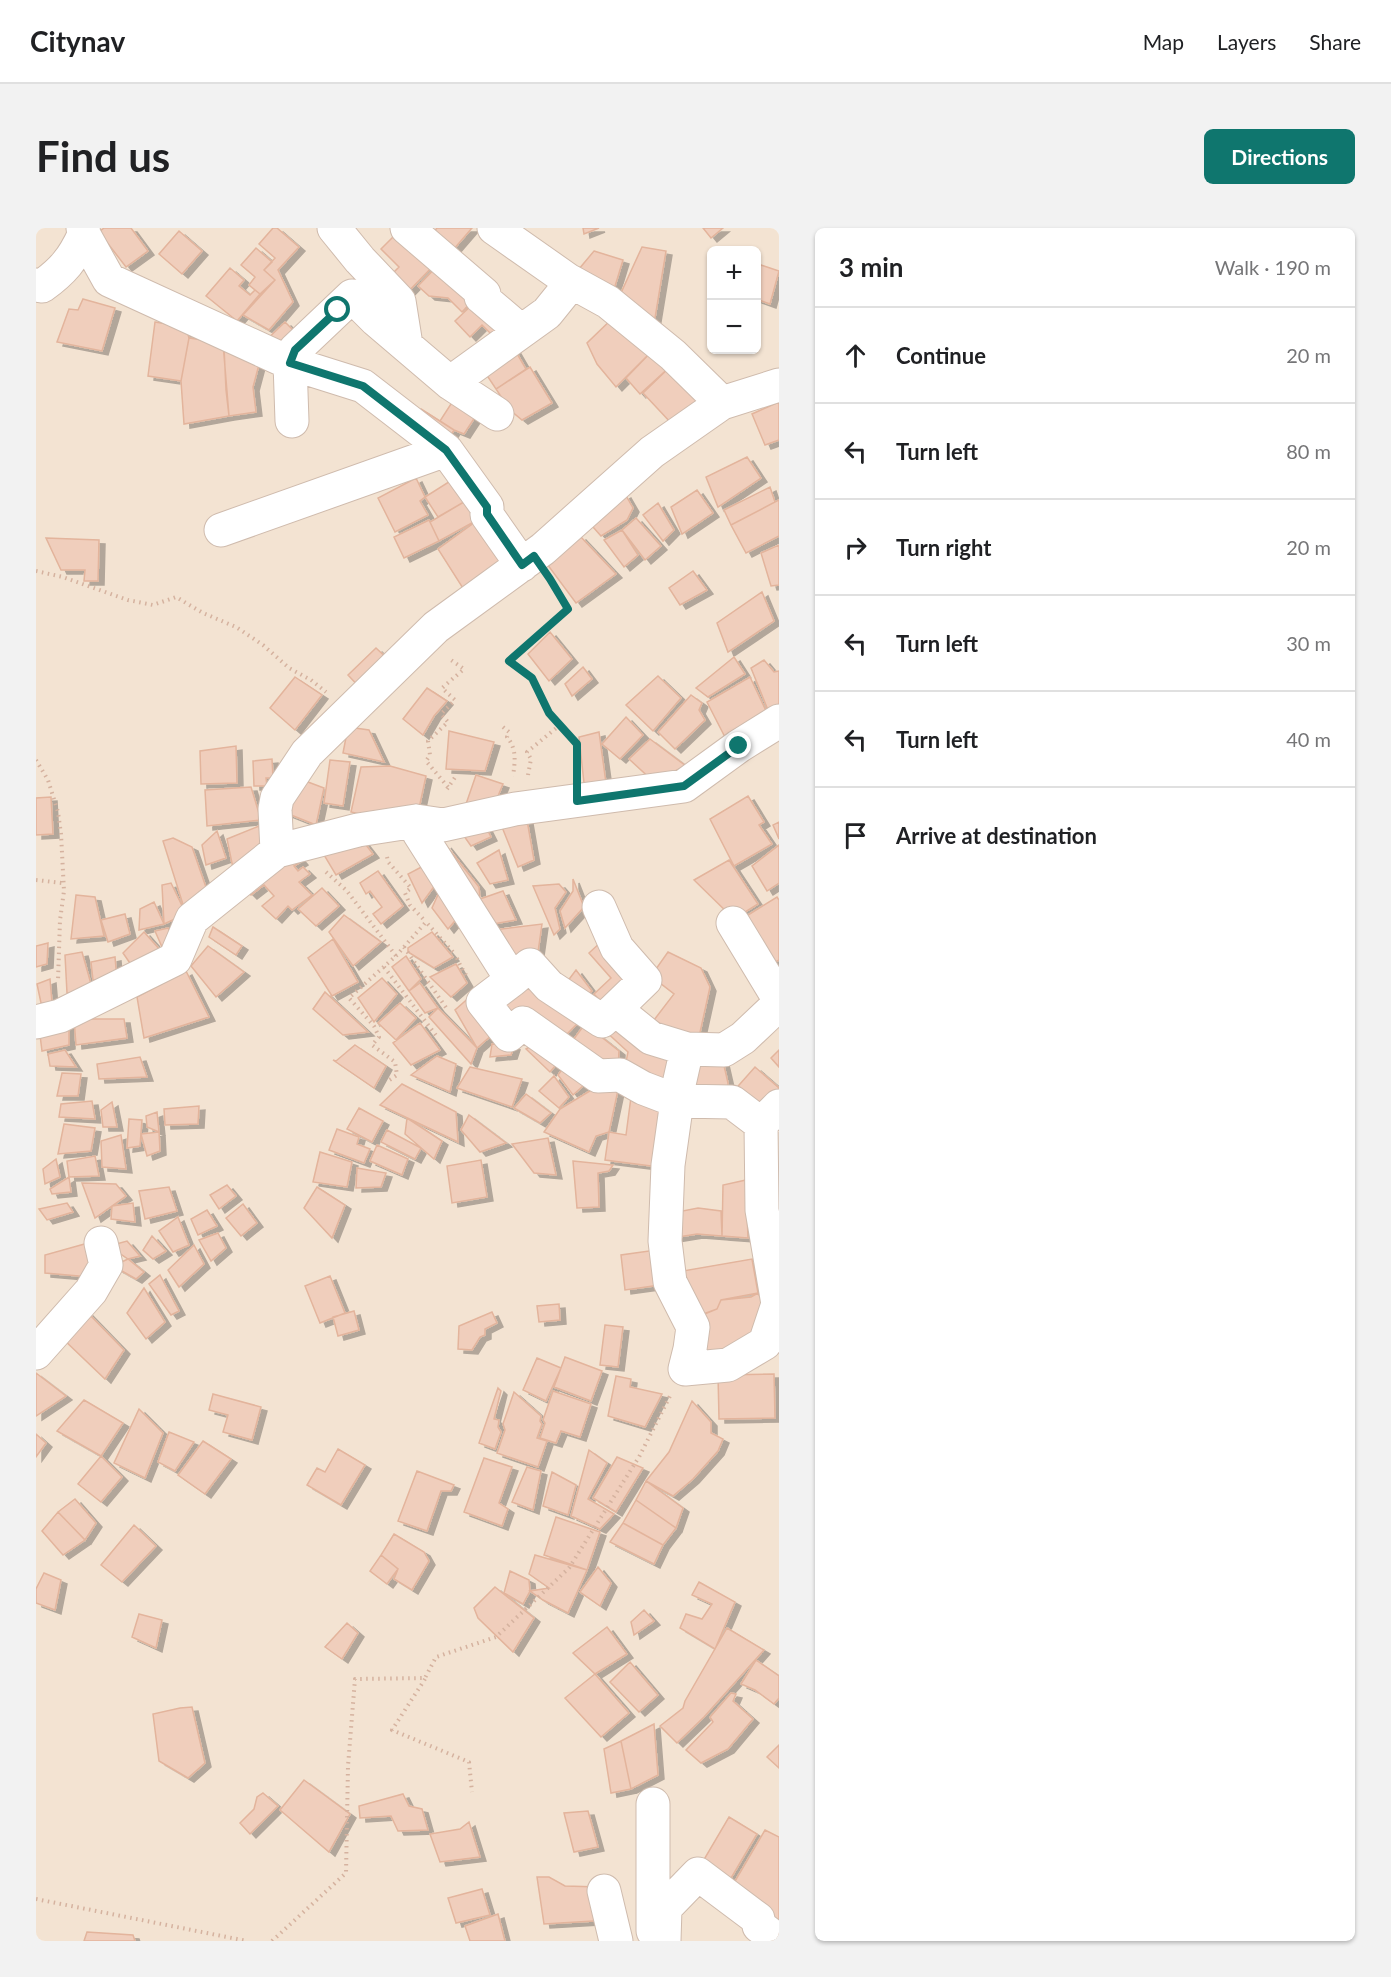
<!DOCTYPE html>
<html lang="en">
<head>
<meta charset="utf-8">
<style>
	:root { --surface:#fff; --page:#f2f2f2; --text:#202124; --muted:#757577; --line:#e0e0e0; --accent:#0f766e }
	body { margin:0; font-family:Lato,sans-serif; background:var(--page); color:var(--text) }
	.controls { position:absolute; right:18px; top:18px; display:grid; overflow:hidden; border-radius:9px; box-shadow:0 2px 4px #0004 }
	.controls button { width:54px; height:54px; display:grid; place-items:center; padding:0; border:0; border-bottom:2px solid var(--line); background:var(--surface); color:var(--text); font:30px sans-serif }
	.stop { position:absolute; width:18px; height:18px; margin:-14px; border:4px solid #0f766e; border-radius:50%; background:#fff }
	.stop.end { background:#0f766e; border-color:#fff; box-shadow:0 2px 6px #0008 }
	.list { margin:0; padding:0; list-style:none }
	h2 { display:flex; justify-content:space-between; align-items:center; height:78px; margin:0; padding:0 24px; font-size:26px }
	h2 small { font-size:20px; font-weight:400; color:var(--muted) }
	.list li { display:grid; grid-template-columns:39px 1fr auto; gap:18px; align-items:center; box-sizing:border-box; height:96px; padding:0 24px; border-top:2px solid var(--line) }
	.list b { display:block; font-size:22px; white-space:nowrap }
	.list em { font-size:20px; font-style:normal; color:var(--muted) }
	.icon { flex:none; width:33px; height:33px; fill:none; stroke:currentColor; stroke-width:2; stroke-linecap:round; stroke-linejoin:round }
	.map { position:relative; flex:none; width:743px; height:1713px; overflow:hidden; border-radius:9px }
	header { display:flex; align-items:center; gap:36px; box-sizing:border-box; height:84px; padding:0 30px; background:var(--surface); border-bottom:2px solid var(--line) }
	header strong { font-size:28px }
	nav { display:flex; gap:33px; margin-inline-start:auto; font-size:21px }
	.intro { display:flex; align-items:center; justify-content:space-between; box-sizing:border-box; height:144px; padding:0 36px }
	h1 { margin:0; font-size:42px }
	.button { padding:15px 27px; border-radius:9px; background:var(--accent); color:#fff; font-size:21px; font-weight:700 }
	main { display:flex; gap:36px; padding:0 36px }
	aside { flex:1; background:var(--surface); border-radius:9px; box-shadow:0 2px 4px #0004 }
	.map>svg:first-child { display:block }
	.residential { fill:#f3e3d2; fill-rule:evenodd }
	.building { fill:#f0cebc; stroke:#e3b49c; stroke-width:1.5; filter:url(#shadow) }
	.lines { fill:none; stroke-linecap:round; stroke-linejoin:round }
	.minor-casing { stroke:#cfbbad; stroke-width:35 }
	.path { stroke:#d5b29f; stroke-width:4; stroke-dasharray:1.5 4.5; stroke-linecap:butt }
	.minor { stroke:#fff; stroke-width:33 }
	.route { stroke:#0f766e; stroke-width:8 }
</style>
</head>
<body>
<header>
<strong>Citynav</strong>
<nav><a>Map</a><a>Layers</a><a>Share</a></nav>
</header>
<div class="intro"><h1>Find us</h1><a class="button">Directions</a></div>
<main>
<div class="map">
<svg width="743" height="1713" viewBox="0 0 743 1713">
	<defs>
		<filter id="shadow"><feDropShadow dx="6" dy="4" stdDeviation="0" flood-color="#0004"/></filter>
	</defs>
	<rect width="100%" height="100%" fill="#fcf1e3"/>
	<!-- residential -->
	<path class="residential" d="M0,0h743v1713h-743zM676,22h44v100h-44z"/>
	<!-- building -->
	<path class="building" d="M68,0h27l17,23 -22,16 -27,-35z
		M237,0h4l22,19 -21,23 15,32 -24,28 -26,-15 32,-35 -11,-10 11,-12 -16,-14z
		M366,0l36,33 -36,37 -17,-17 14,-14 -18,-18z
		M401,0h35l-25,29 -20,-17z
		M547,0h16l-15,6z
		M667,0h20l-12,10z
		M143,3l23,20 -20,23 -23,-20z
		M606,19l24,4 -12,73 -39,-18z
		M220,20l16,14 -8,8 11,10 -15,14 -11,-9 6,-8 -14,-12z
		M558,23l29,9 -11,36 -33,-27z
		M404,35l36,34 -14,15 -14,-14 -19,-2 -11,-10z
		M725,37l18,6 -9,33 -14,-5v-22z
		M194,40l14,12 -5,6 11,9 5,-5 5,4 -23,27 -31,-25z
		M443,70l31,33 -16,6 -12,-12 -12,12 -15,-16z
		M47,71l32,9 -13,43 -45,-9 12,-33 9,1z
		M580,87l40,32 -40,40 -19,-23 -10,-21z
		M119,94l31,5 3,11 -8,43 -33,-5z
		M249,94l17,17 -43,8z
		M153,110l34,5 6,73 -45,8 -3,-43z
		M476,117l14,24 -30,20 -16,-24z
		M188,119l37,10 -8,30 3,25 -27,4 -3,-26z
		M620,119l18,16 -34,31 -14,-16z
		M638,135l32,32 -34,29 -29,-31z
		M494,139l22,36 -30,17 -12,-10 -14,-21z
		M422,165l23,15 -17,26 -10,-4 -14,-9z
		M743,174v38l-14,5 -13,-31z
		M385,181l33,21 -7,12 -33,-21z
		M711,229l14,21 -43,29 -12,-30z
		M380,250l9,19 -5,4 8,14 -33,17 -17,-34z
		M419,250l14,21 -31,18 -13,-20z
		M734,259l5,15 -44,23 -7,-15z
		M661,262l16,23 -31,21 -11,-27z
		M589,266l8,14 -6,12 -26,16 -16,-18z
		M433,271l12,19 -42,23 -9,-19z
		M743,272v36l-33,17 -15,-28z
		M622,275l16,27 -11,11 -20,-26z
		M600,290l25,28 -16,14 -23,-30z
		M393,292l10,21 -35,17 -10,-21z
		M442,292l32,45 -44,28 -28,-44z
		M586,302l16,25 -14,12 -20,-27z
		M544,308l36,38 -40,29 -32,-43z
		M10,310l53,2 -1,41h-14l1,-11h-24z
		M743,317v40l-8,1 -10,-33z
		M657,343l14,19 -27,15 -11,-17z
		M726,364l12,29 -46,31 -11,-29z
		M514,404l22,27 -23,22 -21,-27z
		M340,420l16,15 -30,27 -14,-15z
		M698,429l11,17 -37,23 -12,-9z
		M728,432l10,12 5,-1v35l-11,4 -17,-42z
		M547,439l9,12 -20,17 -7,-12z
		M622,448l23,22 -28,33 -27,-26z
		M259,449l27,18 -27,35 -25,-22z
		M714,449l18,38 -40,28 -21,-41z
		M391,460l20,13 -13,15 -11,19 -20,-16z
		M655,467l11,8 -3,7 6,10 -30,29 -17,-17z
		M590,489l17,18 -23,24 -18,-15z
		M312,499l21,3 15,32 -41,-9z
		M413,503l45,11 -9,29 -39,-2z
		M563,504l7,51h-22l-5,-46z
		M614,511l36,27 -33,15 -24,-22z
		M200,518l1,37 -36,1 -1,-33z
		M236,531l1,19h-7l1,8h-13l-1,-25z
		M294,532l20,2 -7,44 -19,-3z
		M354,538l36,10 -8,37 -31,7 -36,-8 10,-45z
		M440,547l27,9 -10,24 -28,-1z
		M256,548l32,12 -8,37 -35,-14z
		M215,559l10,33 -54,6 -2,-36z
		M712,568l16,26 -5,3 13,19 -38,22 -24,-47z
		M15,569l2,37 -17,1v-37z
		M491,592l7,40 -16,7 -16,-40z
		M447,593l8,16 -20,9 -12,-17z
		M743,594v17l-6,-14z
		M223,598l5,26 -30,21 -7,-34z
		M181,603l9,27 -20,7 -4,-20z
		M323,608l14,18 -37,21 -15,-25z
		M137,610l19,9 16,46 -22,21 -23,-73z
		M409,616l34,43 1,12z
		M743,617v38l-12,8 -15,-25z
		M463,622l9,30 -18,4 -13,-21z
		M259,625l7,8 -8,5 4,5 5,-4 7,7 -11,8 13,13 -20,15 -4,-4 -12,13 -14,-13 12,-10 -10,-11 -13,10 -9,-9z
		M693,632l29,44 -24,15 -40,-39z
		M393,635l12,14 -19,26 -14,-29z
		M342,643l25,35 -22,18 -8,-10 9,-7 -12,-16 -4,3 -6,-11z
		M537,651l11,28 -19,21 -5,-17 13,-20z
		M135,655l15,31 -22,10 -2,-39z
		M523,656l7,8 -11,16 5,21 -6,6 -21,-49z
		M286,660l17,18 -23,20 -18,-17z
		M405,660l24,21 -17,20 -16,-21z
		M467,663l13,29 -28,5 -8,-26z
		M40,667l19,2 9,39 -33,3z
		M741,669l2,3v60l-10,6 -29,-46z
		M118,674l10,22 -25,6 1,-21z
		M89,686l5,20 -22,8 -7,-22z
		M308,687l37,27 -28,24 -24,-34z
		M506,696l-4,28 -32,7 -13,-29z
		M177,699l29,19 -6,9 -27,-18z
		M132,700l9,18 -15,1 -7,-16z
		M108,704l17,19 -25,21 -13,-19z
		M396,704l21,25 -19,11 -26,-16v-4z
		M297,711l25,43 -26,14 -24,-38z
		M566,713l36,39 -31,28 -13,-14 17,-16 -22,-25z
		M12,715l-1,21 -11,3v-21z
		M172,718l36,26 -28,25 -25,-31z
		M46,724l11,39 -26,2 -2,-38z
		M632,724l33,16 9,19 -11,50 -23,-3 -22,-14 20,-26 -23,-18z
		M370,728l15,23 -12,12 -17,-24z
		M79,729l2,23h-24l-2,-18z
		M420,736l11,19 -16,14 -21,-20z
		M540,742l16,21 -13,10 -15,-15z
		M150,743l23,46 -65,21 -7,-41z
		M494,745l50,48 -21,21 -70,-37z
		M346,750l15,16 -23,28 -16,-24z
		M14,751l2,24h-11l-4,-19z
		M384,755l18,25 -13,5 -16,-22z
		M289,764l43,40 -25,3 -30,-26z
		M436,767l28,33 -23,20 -22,-38z
		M364,775l16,15 -20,22 -18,-17z
		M402,780l39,40 -6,16 -42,-47z
		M580,789l61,34 -7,38 -45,-22 3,-15 -26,-24z
		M38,791h50l3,19 -51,7z
		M33,794v23l-27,6 -3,-24z
		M384,795l20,27 -29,15 -18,-22z
		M549,796l34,27 -1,19 -51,-22z
		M500,815l25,16 -11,13 -24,-23z
		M456,816l22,2 -3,9 -21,2z
		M319,817l31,21 -12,22 -41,-28 3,1z
		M29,822l11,17 -26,-1 -2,-12z
		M743,822v17l-8,-9z
		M654,826l32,3 6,26 -1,13h-46z
		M401,828l19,8 -6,28 -39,-17z
		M104,829l7,20 -48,2 -2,-15z
		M434,839l52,12 -10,28 -55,-19z
		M719,839l24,21v8l-21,18 -26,-21z
		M527,840l21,17 -11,10 -15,-20z
		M26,845l19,1 -3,22h-21z
		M518,848l15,21 -10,11 -20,-17z
		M366,856l54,28 2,30 -78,-37z
		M557,861l25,1 -9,42 -13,4 -7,16 -45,-20 16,-23z
		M490,866l25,19 -11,10 -26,-15z
		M595,869l37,4 -9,66 -54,-7 4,-28 17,3z
		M56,873l3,18 -36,-2 2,-13z
		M76,874l5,25h-14l-2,-17z
		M163,878l-1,18 -33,1 -1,-16z
		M323,880l24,13 -11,21 -25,-13z
		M121,884l2,20 -12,-5 -1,-11z
		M433,887l37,28 -26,9 -19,-22z
		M371,890l35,23 -8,18 -29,-25z
		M93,891l13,1 -2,26 -13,2z
		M28,896l31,4 -4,23 -33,3z
		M301,901l22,8 -2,7 13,5 -6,14 -35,-13z
		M351,902l34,18 -6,11 -34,-17z
		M123,904l1,19 -13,5 -6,-22z
		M85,907l5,34 -24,-2 -1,-26z
		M512,910l8,37 -22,-2 -22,-29z
		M341,917l31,14 -6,16 -32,-14z
		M284,924l32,10 -5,25 -34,-5z
		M59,928l4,20 -30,1 -2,-16z
		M20,931l4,18 -15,7 -2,-15z
		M445,932l6,37 -35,6 -5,-37z
		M537,933l40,4 -4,6 -11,2 1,34 -22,1z
		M321,940l29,5 -5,14 -25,1z
		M33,949l2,15 -19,2 -2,-5z
		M710,952l2,58 -26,-2 1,-51z
		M46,955l34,1 10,12 -31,22z
		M191,957l9,11 -17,13 -9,-14z
		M133,959l8,24 -32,8 -6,-28z
		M281,959l28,18 -13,33 -28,-30z
		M31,975l6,9 -26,8 -8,-11z
		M97,975l2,19 -24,-3 1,-13z
		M207,976l14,19 -16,13 -15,-18z
		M662,980l23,3 1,25 -25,-2 -25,4v-25z
		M171,982l10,16 -19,9 -7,-16z
		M142,989l11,28 -16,7 -14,-21z
		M182,1005l8,15 -15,13 -12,-21z
		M116,1008l14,15 -13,8 -10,-9z
		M91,1013l13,15 -12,3 -19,-13z
		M52,1015l2,34 -45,-4v-18z
		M158,1017l10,19 -25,23 -11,-17z
		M620,1022l4,35 -35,5 -4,-35z
		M92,1031l16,13 -8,7 -23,-13z
		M716,1031l6,34 -37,7 -4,9 -22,8 -18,-45z
		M124,1047l19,36 -8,4 -22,-31z
		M294,1048l15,37 -25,10 -15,-37z
		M108,1060l21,34 -19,17 -19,-26z
		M722,1065l8,16 -4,32 -70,21 3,-44 22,-9 4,-9 30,-3z
		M523,1076l1,16 -21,2 -2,-16z
		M318,1083l5,19 -21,6 -5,-19z
		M51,1084l37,38 -19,29 -44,-42z
		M456,1084l5,11 -12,6v6l-5,2 -8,13 -14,-1 1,-23z
		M569,1097l18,2 -5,40 -18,-2z
		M529,1129l37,14 -11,30 -37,-14z
		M501,1130l24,10 -15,33 -23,-11z
		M0,1145l30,23 -30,20z
		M738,1146l1,44 -56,1 -1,-44z
		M580,1148l15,3 -1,8 32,7 -17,33 -37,-11z
		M462,1160l3,3 -7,28 5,1 -1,7 3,5 -6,17 -16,-6z
		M517,1163l38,13 -11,33 -19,-6 -5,12 -16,-5 5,-15 -2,-3z
		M478,1164l27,24 -1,5 2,3 -5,14 10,3 -9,26 -41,-14 8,-23 -2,-6z
		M177,1166l48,13 -9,33 -29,-8 5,-17 -19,-5z
		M48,1172l39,23 -22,33 -44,-25z
		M656,1173l19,21v11l12,6 -5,12 -25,28 -20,17 -27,-15 23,-29z
		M103,1181l24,24 -18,45 -31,-15z
		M133,1204l25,10 -19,29 -17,-9z
		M0,1206l10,9 -10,14z
		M167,1213l28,18 -26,35 -27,-19z
		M302,1221l27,16 -24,40 -34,-20 10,-17 8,4z
		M553,1222l18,13 -19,36 26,15 -14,15 -29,-13z
		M65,1228l21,21 -21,25 -23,-18z
		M581,1229l26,11 -27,44 -23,-14z
		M448,1230l28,9 -13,36 9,6 -6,17 -38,-14z
		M491,1239l14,4 -8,39 -21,-8z
		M381,1243l37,14 -3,6h-10l-14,40 -29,-10z
		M516,1244l24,13 -8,30 -25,-9z
		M610,1253l37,27 -7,20 -40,-28z
		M39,1271l21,24 -11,17 -27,-28z
		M600,1272l40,28 -13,17 -40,-22z
		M22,1284l27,28 -22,15 -21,-24z
		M520,1289l44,15 -13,38 -43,-15z
		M587,1295l40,22 -9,19 -44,-22z
		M98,1297l22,21 -34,36 -21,-17z
		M358,1306l30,18 5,9 -17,29 -18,-11 4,-10 -17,-14z
		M345,1327l17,14 -11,15 -17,-13z
		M499,1327l52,15 -19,43 -25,-13 -13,-9 19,-3 -20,-14z
		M562,1339l13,16 -11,23 -20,-14z
		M474,1343l19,9 1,11 -7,13 -19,-11z
		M8,1345l17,7 -6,30 -19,-7v-14z
		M663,1354l36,20 -20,47 -35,-21 6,-14 16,5 10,-15 -20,-9z
		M459,1359l39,31 -21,34 -35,-34 -4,-10z
		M608,1382l10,11 -20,14 -3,-13z
		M103,1386l23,6 -6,28 -24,-11z
		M311,1395l11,10 -16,26 -17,-12z
		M571,1399l20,27 -32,20 -22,-21z
		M691,1400l37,22 -60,67 -27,26 -17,-17 23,-18 2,-7z
		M720,1432l23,16v22l-5,6 -19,-14 -14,-6z
		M594,1434l28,33 -19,17 -29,-30z
		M559,1446l34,39 -28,24 -36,-39z
		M695,1465l5,1 -3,7 20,18 -25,30 -27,14 -15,-13 27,-28 -3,-5z
		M156,1479l13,56 -17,15 -29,-17 -6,-47 27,-6z
		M618,1496l4,51 -27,14 -10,-48z
		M585,1513l10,48 -20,4 -7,-44z
		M743,1517v23l-12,-11z
		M268,1552l46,34 -21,38 -49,-42z
		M227,1565l15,13 -28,28 -10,-11 14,-14 3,-12z
		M367,1566l6,12 13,3 6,21 -30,1 -7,-15 -31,2 -1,-12z
		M552,1583l10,36 -24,5 -10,-39z
		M693,1589l28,17 -30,51 -28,-17z
		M433,1594l11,35 -40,5 -10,-28 30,-5z
		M729,1602l14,7v97l-51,-41z
		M501,1649h12l16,9 35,1 10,33 -66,4z
		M446,1661l8,26 -34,8 -8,-25z
		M462,1686l7,27h-35l-5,-15z
		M51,1704l46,3 2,6h-51z"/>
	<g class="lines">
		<!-- minor casing -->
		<g class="minor-casing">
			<path id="minor" d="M47,0l1,7 25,45 181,83 73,23 83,64 -225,80
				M298,0l26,32 39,41 7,44
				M371,0l77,66 -3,3 40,34
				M458,0l74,52 40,22 65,53 49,48
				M0,57l6,1c21,-15 31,-27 42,-51
				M414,155l97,-70 25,-31
				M256,193l-2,-58 5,-13 57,-54 24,24 74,63 47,31
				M410,222l41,57v8l35,50
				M380,593l3,12 93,147 18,-15 19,21 53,35 13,-12 36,29 36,11 37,1 19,-12 36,-34
				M241,623l81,-21 58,-9 27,4 72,-16 169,-23 55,-40 40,-25
				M563,679l18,41 28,32 -30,29
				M697,695l46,76
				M476,752l-29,22 26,33 14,-12 75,53 22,-1 23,13 34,13 55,1 29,22
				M0,794l24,-6 115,-57 17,-40 85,-68 -2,-42 2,-11 30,-45 129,-126 107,-78 109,-97 70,-49 57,-18
				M651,821l-10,44v8l-9,64 -3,76 5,41 23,45 -3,22 -5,20 43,-4 37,-22 13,-39 -16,-94 -1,-86 18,-18
				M0,1125l55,-62 15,-26 -5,-22
				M617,1576v127
				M568,1663l12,50
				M628,1713l1,-33 33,-34 60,45 1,7 20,15"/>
		</g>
		<!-- path -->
		<path class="path" d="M0,343l27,6 65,23 25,5 23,-8 27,16 33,14 27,18 26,23 22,12 15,12
			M524,497l17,19v25
			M467,499l6,5 -2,5c10,12 8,25 6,39
			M0,532l12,20 10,32 3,22 3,57 -4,29 -2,61
			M492,547l3,-16 -4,-7 33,-27 -11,-12 -17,-35 -23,-17 59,-52 -16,-27
			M412,559l-22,-26 4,-6 -2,-14 20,-19 -7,-8 14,-14 -13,-12 22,-19 -16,-11
			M411,561l9,-13
			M351,629l1,5 23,26 -6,5 5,12 16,17
			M290,644l21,19 49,65 -47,42 25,28 5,11 -7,8 23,17 2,13 -9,6
			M0,652l26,3
			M368,719l43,62
			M360,728l30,-34 27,30
			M421,730l3,7 6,10
			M348,739l54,71
			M389,1451l-33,51 77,32 3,30
			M0,1671l211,42
			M236,1713l74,-68 2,-107 7,-87 70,-1 11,-21 60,-20 73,-69 70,-111 31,-61"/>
		<!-- minor -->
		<use href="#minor" class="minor"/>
	</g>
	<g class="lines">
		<!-- route -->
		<path class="route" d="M302,82l-43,40 -5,13 73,23 83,64 41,57v7l35,51 12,-9 16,23 18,30 -59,52 23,17 17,35 28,31v57l107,-15 55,-40"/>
	</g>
</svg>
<div class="controls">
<button>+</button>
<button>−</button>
</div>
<div class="stop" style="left:302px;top:82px"></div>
<div class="stop end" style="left:703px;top:518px"></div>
</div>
<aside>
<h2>3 min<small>Walk · 190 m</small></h2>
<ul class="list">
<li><svg class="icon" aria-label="ahead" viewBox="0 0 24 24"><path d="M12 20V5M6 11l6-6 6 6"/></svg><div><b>Continue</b></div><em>20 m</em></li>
<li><svg class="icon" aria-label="left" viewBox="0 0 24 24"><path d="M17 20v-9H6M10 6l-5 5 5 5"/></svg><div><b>Turn left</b></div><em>80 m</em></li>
<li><svg class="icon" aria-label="right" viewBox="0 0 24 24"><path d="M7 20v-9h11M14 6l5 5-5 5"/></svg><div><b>Turn right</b></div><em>20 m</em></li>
<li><svg class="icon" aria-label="left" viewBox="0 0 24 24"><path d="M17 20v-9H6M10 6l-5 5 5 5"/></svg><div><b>Turn left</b></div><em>30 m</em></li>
<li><svg class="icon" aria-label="left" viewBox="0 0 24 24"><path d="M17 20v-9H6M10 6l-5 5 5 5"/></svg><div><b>Turn left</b></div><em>40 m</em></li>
<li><svg class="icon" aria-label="arrive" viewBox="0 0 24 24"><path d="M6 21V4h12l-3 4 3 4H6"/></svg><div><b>Arrive at destination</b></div></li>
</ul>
</aside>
</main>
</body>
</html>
